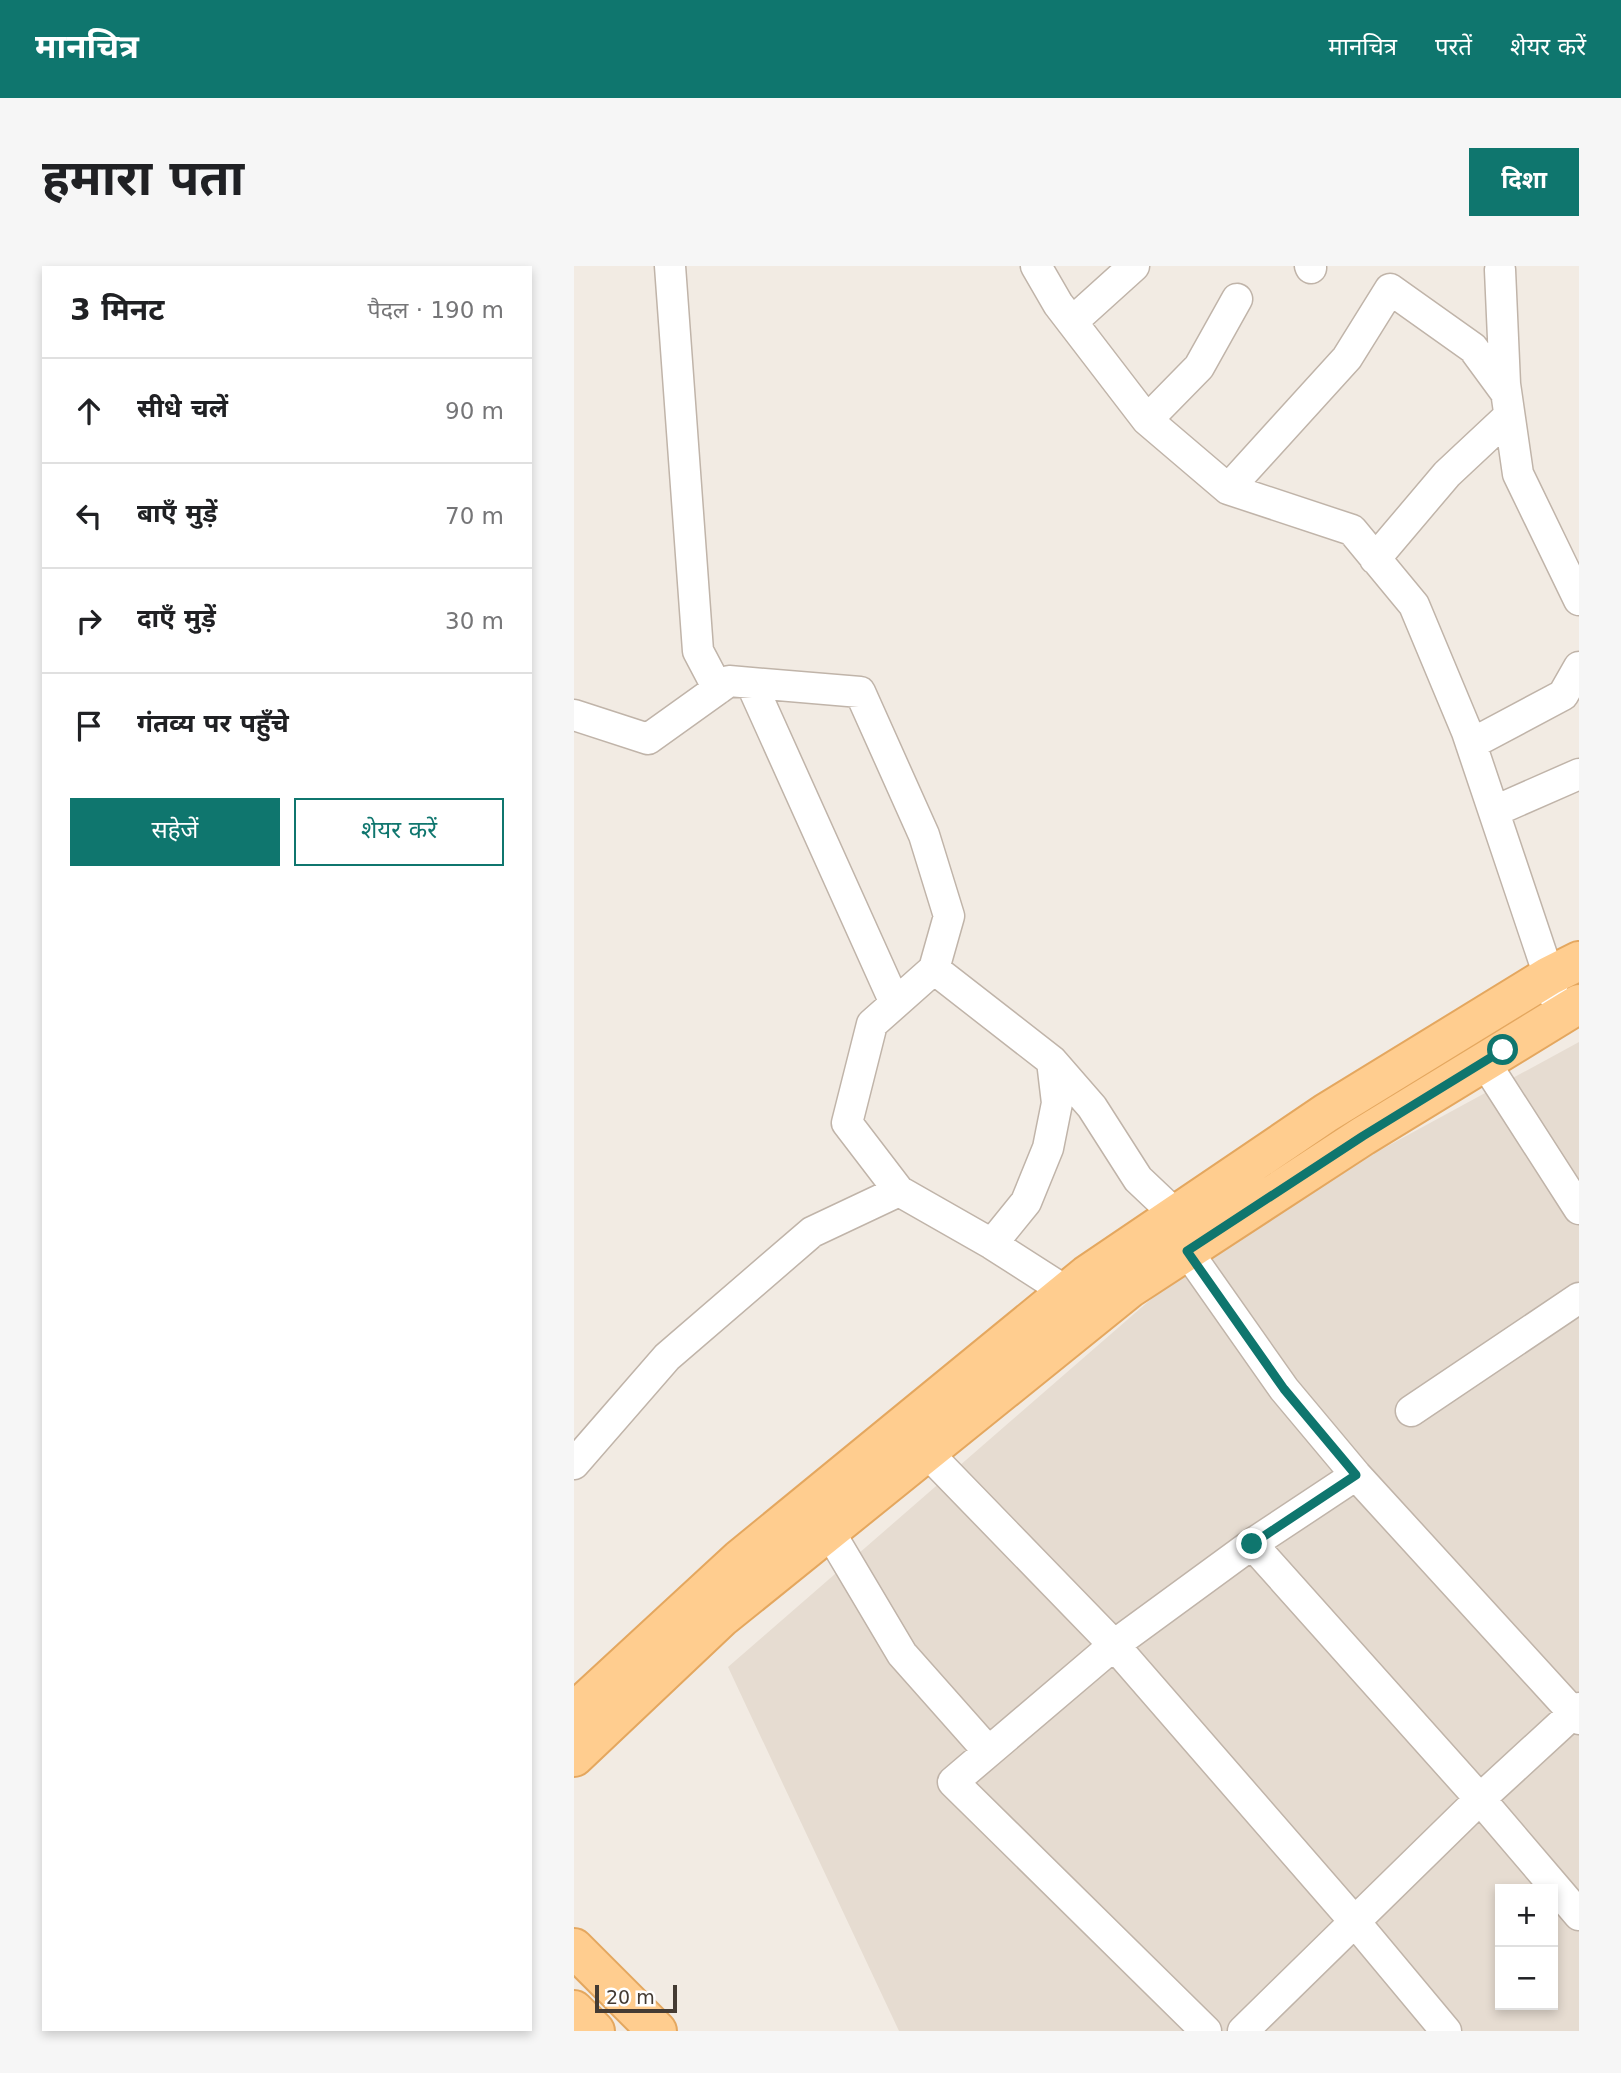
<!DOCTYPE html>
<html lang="hi">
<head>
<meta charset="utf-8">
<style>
	:root { --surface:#fff; --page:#f6f6f6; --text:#202124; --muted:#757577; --line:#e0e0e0; --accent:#0f766e }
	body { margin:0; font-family:"DejaVu Sans","Noto Sans Devanagari",sans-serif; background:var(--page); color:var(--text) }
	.controls { position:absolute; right:21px; bottom:21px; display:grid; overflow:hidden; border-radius:0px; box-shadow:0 4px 10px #0003 }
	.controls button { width:63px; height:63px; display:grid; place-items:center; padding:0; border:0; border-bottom:2px solid var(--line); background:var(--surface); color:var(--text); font:35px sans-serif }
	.scale { position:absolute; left:21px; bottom:18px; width:82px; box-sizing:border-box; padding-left:7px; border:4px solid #443b33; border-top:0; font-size:19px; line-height:24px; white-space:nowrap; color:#443b33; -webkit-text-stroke:5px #fff; paint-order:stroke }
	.stop { position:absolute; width:21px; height:21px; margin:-16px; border:5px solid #0f766e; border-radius:50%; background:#fff }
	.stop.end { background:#0f766e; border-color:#fff; box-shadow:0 2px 7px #0008 }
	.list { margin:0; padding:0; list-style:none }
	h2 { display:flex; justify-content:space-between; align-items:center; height:91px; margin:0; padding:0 28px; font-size:30px }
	h2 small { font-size:23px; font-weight:400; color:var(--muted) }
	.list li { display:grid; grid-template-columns:46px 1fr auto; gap:21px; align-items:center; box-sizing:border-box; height:105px; padding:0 28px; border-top:2px solid var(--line) }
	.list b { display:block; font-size:26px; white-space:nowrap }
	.list em { font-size:23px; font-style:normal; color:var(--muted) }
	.actions { display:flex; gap:14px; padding:21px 28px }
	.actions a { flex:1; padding:16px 0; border:2px solid var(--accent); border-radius:0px; text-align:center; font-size:24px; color:var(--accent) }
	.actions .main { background:var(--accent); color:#fff }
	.icon { flex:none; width:38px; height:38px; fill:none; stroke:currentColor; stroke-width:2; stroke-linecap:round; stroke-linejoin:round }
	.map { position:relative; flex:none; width:1005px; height:1765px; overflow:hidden; border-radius:0px }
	header { display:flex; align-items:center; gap:42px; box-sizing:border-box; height:98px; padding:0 35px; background:var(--accent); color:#fff }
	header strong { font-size:33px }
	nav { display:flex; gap:38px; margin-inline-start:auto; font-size:24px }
	.intro { display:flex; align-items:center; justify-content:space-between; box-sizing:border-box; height:168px; padding:0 42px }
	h1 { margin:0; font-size:49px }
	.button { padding:18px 32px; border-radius:0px; background:var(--accent); color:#fff; font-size:24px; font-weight:700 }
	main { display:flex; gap:42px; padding:0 42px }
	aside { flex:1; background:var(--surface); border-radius:0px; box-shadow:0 4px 10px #0003 }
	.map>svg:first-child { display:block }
	.residential { fill:#e6dcd1; fill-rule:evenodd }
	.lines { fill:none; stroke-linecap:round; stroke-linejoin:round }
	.minor-casing { stroke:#c0b4a9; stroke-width:33 }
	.major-casing { stroke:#e4a75f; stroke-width:42 }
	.minor { stroke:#fff; stroke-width:30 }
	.major { stroke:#ffcd8f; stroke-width:38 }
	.route { stroke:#0f766e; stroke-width:9 }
</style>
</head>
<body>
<header>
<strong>मानचित्र</strong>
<nav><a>मानचित्र</a><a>परतें</a><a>शेयर करें</a></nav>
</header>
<div class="intro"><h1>हमारा पता</h1><a class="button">दिशा</a></div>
<main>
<aside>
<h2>3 मिनट<small>पैदल · 190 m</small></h2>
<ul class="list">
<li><svg class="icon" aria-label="ahead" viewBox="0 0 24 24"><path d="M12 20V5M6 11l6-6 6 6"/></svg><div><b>सीधे चलें</b></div><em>90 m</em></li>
<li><svg class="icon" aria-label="left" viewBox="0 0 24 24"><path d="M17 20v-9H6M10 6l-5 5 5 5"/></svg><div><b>बाएँ मुड़ें</b></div><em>70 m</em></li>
<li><svg class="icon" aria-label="right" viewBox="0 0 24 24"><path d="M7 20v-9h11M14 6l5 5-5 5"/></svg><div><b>दाएँ मुड़ें</b></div><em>30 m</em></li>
<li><svg class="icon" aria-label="arrive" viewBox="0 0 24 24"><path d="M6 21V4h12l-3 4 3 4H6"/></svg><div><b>गंतव्य पर पहुँचे</b></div></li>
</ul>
<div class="actions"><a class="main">सहेजें</a><a>शेयर करें</a></div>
</aside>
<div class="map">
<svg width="1005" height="1765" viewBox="0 0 1005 1765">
	<rect width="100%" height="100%" fill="#f2ebe3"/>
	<!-- residential -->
	<path class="residential" d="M1005,776v989h-680l-171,-364 498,-433zM926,1623h53v116h-53z"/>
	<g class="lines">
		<!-- minor casing -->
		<g class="minor-casing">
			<path id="minor" d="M96,0l28,385 20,38
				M462,0l22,38 89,116 81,69 124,41 62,75 53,127 82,244 4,18
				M736,0l1,2
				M926,4l5,114 13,90 61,126
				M498,56l62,-56
				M573,154l52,-53 38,-68
				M654,223l119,-131 43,-69 83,59 33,45
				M801,293l72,-85 62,-58
				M177,417l144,320
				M0,449l74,24 81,-58 131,11 64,143 25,81 -15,53 -62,55 -25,99 52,68 93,53 75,48
				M897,478l92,-49 16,-28
				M921,545l84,-37
				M360,703l118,92 40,46 46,72 38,36
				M910,795l95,148
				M418,978l34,-42 22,-54 9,-45 -5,-42
				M613,985l97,138 72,86 223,244
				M837,1145l168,-113
				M339,1172l201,207 241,277 91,109
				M0,1198l93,-107 145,-125 87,-41
				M255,1265l73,123 86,97
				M678,1278l228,255 99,116
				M632,1765l-253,-249 161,-137 138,-101 104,-69
				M669,1765l237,-232 99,-91"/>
		</g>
		<!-- major casing -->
		<g class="major-casing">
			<path id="major" d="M0,1446l166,-153 347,-284 239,-162 223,-137 30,-15
				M0,1491l147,-139 409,-330 233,-152 216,-132
				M0,1682l83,83
				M0,1744l21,21"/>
		</g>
		<!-- minor -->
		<use href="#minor" class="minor"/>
		<!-- major -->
		<use href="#major" class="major"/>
	</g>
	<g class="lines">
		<!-- route -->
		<path class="route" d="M678,1278l104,-69 -72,-86 -97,-138 176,-115 140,-86"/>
	</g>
</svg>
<div class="controls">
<button>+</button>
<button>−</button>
</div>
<div class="scale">20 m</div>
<div class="stop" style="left:929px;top:784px"></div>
<div class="stop end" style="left:678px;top:1278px"></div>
</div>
</main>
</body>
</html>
